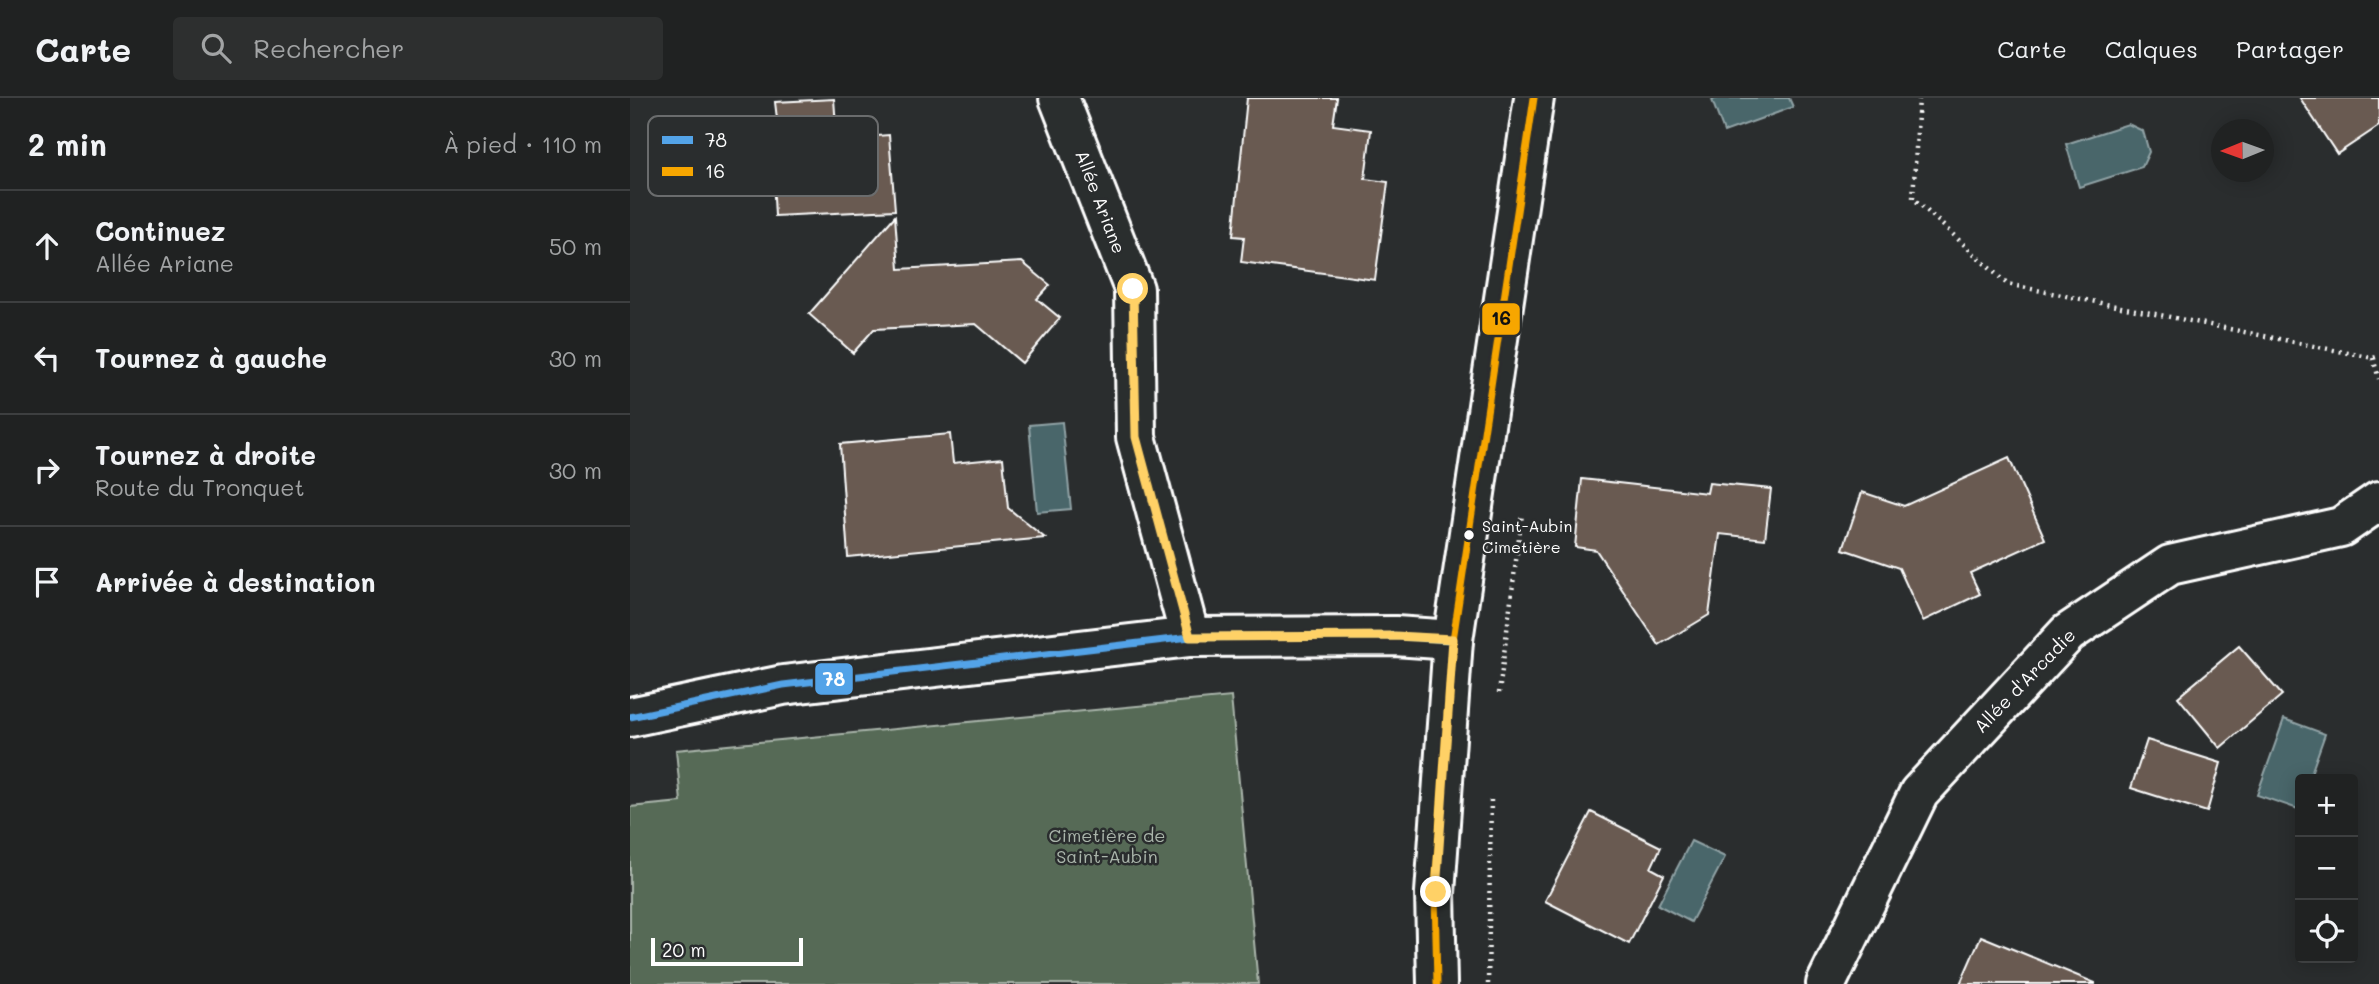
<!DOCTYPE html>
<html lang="fr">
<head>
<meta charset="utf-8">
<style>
	:root { --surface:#202222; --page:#2d2f2f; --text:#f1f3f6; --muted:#a2a4a5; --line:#3d3f40 }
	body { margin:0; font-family:Mali,sans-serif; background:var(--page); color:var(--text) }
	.controls { position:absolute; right:21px; bottom:21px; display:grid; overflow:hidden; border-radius:7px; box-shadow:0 4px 18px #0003 }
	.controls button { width:63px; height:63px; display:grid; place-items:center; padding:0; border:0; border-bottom:2px solid var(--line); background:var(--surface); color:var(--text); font:35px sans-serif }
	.compass { position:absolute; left:1581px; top:21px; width:63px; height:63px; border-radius:50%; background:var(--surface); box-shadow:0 4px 18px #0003; rotate:269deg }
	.scale { position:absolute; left:21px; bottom:18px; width:152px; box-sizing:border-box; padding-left:7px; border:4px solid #fff; border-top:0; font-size:19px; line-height:24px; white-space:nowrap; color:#fff; -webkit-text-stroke:5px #2a2d2e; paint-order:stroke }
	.stop { position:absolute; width:21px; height:21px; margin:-16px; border:5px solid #ffd166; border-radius:50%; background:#fff }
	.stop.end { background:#ffd166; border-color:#fff; box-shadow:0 2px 7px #0008 }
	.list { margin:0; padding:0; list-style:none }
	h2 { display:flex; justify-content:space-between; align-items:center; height:91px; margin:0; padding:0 28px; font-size:30px }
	h2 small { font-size:23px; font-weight:400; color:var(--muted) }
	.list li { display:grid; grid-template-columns:46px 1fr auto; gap:21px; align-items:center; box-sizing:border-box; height:112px; padding:0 28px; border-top:2px solid var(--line) }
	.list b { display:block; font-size:26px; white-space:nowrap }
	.list p { margin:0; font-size:23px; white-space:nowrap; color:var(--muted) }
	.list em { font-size:23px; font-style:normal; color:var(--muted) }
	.icon { flex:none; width:38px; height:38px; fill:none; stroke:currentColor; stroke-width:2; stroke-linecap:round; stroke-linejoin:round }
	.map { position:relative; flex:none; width:1749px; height:886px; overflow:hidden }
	header { display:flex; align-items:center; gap:42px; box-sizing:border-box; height:98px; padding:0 35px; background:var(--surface); border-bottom:2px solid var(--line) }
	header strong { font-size:33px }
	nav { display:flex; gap:38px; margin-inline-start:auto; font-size:24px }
	.search { width:490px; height:63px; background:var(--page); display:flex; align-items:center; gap:18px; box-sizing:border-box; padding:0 24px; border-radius:7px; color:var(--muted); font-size:26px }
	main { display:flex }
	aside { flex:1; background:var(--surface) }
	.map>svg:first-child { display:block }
	.green { fill:#566b57; stroke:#aab5ab; stroke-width:2 }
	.water { fill:#48666b; stroke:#91a3a6; stroke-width:2 }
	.building { fill:#695a51; stroke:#fff; stroke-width:2 }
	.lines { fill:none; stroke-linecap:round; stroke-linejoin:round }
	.street-casing { stroke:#fff; stroke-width:44 }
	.secondary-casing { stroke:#fff; stroke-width:44 }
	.path { stroke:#fff; stroke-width:4.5; stroke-dasharray:2 5; stroke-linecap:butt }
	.street { stroke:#2a2d2e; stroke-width:38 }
	.secondary { stroke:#2a2d2e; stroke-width:38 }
	.bus-1-casing { stroke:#2a2d2e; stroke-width:12 }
	.bus-2-casing { stroke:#2a2d2e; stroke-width:12 }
	.bus-1 { stroke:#53a3e8; stroke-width:7 }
	.bus-2 { stroke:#f7a600; stroke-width:7 }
	.route { stroke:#ffd166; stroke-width:9 }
	.bus-dot { fill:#fff; stroke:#2a2d2e; stroke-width:2.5 }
	.labels { text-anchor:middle; stroke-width:5; stroke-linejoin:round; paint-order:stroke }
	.bus-label { font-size:16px; fill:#fff; stroke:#2a2d2e; text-anchor:start }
	.street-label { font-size:18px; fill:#fff; stroke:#2a2d2e }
	.park-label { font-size:18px; fill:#aab5ab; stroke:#2a2d2e }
	.key { fill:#2a2d2e; stroke:#6a6c6d; stroke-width:2 }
	.key-label { font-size:19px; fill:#fff }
	.line-badge { stroke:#2a2d2e; stroke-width:2.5 }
	.badge-label { font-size:19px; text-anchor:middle; font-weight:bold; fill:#fff }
	.pale-badge-label { font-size:19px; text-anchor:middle; font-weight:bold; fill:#111 }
</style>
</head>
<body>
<header>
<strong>Carte</strong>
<div class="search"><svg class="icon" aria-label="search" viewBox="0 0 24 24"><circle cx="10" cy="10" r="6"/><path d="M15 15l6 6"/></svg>Rechercher</div>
<nav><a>Carte</a><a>Calques</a><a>Partager</a></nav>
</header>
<main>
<aside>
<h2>2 min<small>À pied · 110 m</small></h2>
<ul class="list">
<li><svg class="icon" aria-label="ahead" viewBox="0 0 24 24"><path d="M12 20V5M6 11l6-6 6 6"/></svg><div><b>Continuez</b><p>Allée Ariane</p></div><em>50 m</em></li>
<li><svg class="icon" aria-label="left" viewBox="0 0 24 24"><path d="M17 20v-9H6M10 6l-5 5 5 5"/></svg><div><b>Tournez à gauche</b></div><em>30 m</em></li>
<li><svg class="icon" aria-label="right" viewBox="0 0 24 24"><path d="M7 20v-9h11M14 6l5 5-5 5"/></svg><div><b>Tournez à droite</b><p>Route du Tronquet</p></div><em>30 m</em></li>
<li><svg class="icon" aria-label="arrive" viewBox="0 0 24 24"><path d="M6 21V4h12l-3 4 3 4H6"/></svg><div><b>Arrivée à destination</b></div></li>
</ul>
</aside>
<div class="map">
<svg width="1749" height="886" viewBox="0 0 1749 886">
	<rect width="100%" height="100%" fill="#2a2d2e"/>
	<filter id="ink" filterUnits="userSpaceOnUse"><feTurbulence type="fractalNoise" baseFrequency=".0143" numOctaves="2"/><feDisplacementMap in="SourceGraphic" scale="14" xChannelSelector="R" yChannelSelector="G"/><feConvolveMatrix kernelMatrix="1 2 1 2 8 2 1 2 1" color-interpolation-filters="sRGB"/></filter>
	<g filter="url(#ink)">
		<!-- green -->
		<path class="green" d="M601,599l27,287h-628v-177l51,-5 -5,-52z"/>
		<!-- water -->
		<path class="water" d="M1088,0h71l4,9 -69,25 -12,-32z
			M1498,26l15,7 6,21 -7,15 -63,20 -13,-43z
			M432,324l9,87 -34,3 -8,-87z
			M1654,621l41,15 -16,45h-9v24l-2,6 -41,-14z
			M1061,743l34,16 -34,65 -33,-17z"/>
		<!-- building -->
		<path class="building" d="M617,0h90l-4,27 38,5 -6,49 23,3 -13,98 -134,-18 3,-25 -11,-1z
			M1670,0h79v28l-42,28z
			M204,1l3,40 52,-4 6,75 -120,6 -3,-56 -69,15 -8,-38 82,-18 -2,-17z
			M265,118l4,53 123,-7 28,23 -13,14 23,19 -38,45 -46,-39 -102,5 -21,24 -44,-39z
			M320,336l3,29 50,-5 5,50 37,30 -197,19 -8,-113z
			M1379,360l36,81 -75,34 10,21 -57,27 -24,-53 -56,-19 19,-57 42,14z
			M952,381l125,14 2,-10 62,6 -6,50 -45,-5 -11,81 -50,30 -63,-95 -21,-3z
			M1609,548l43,49 -62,53 -42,-51z
			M1517,642l74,23 -14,49 -76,-24z
			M961,714l70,35 -10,21 13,7 -35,69 -84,-43z
			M1351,838l114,47v1h-135z"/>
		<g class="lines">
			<!-- street casing -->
			<g class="street-casing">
				<path id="street" d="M429,0l75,191 2,148 54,200
					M0,619l153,-32 407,-48 205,-1 58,4
					M1196,886l93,-191 149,-160 102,-68 171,-38 38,-26"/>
			</g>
			<!-- secondary casing -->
			<g class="secondary-casing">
				<path id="secondary" d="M807,886l-2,-91 18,-253 81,-542"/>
			</g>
			<!-- path -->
			<path class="path" d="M1289,0l-6,100 94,86 366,74 6,-2
				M1743,260l6,21
				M869,595l23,-179
				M858,886l3,-185"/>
			<!-- street -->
			<use href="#street" class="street"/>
			<!-- secondary -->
			<use href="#secondary" class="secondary"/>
			<!-- bus-1 casing -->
			<g class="bus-1-casing">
				<path id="bus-1" d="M0,619l153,-32 407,-48 205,-1 58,4"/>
			</g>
			<!-- bus-2 casing -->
			<g class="bus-2-casing">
				<path id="bus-2" d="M807,886l-2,-91 18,-253 81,-542"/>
			</g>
			<!-- bus-1 -->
			<use href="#bus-1" class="bus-1"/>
			<!-- bus-2 -->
			<use href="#bus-2" class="bus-2"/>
		</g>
	</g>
	<g class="lines" filter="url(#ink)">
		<!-- route -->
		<path class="route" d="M503,191l3,148 54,200 205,-1 58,3 -17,253"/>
	</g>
	<!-- markers -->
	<circle class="bus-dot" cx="839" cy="437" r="6"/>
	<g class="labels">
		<!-- bus labels -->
		<g class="bus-label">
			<text x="852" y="434">Saint-Aubin<tspan x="852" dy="21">Cimetière</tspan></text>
		</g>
		<!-- street labels -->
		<g class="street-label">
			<text transform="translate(470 104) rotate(69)" y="6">Allée Ariane</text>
			<text transform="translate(1395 583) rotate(-46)" y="6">Allée d'Arcadie</text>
		</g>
		<!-- park labels -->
		<g class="park-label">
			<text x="477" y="744">Cimetière de<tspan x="477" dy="21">Saint-Aubin</tspan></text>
		</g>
	</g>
	<!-- legend -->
	<rect x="18" y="18" width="230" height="80" rx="10" class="key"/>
	<rect x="32" y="38" width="31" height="8" fill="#53a3e8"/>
	<rect x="32" y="69" width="31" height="9" fill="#f7a600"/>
	<g class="key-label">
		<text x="75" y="49">78</text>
		<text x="75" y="80">16</text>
	</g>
	<g class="line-badge">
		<rect x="851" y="204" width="40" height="34" rx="7" fill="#f7a600"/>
		<rect x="184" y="564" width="40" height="34" rx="7" fill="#53a3e8"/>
	</g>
	<g class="badge-label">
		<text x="204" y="588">78</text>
	</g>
	<g class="pale-badge-label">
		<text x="871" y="227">16</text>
	</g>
</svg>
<div class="controls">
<button>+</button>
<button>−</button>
<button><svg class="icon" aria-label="locate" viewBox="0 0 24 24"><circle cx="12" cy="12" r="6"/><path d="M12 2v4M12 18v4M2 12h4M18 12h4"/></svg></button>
</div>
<svg class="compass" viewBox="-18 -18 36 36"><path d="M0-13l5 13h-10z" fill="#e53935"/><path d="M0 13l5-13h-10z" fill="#a2a4a5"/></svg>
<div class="scale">20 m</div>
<div class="stop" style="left:503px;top:191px"></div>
<div class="stop end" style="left:806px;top:794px"></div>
</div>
</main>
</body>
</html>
